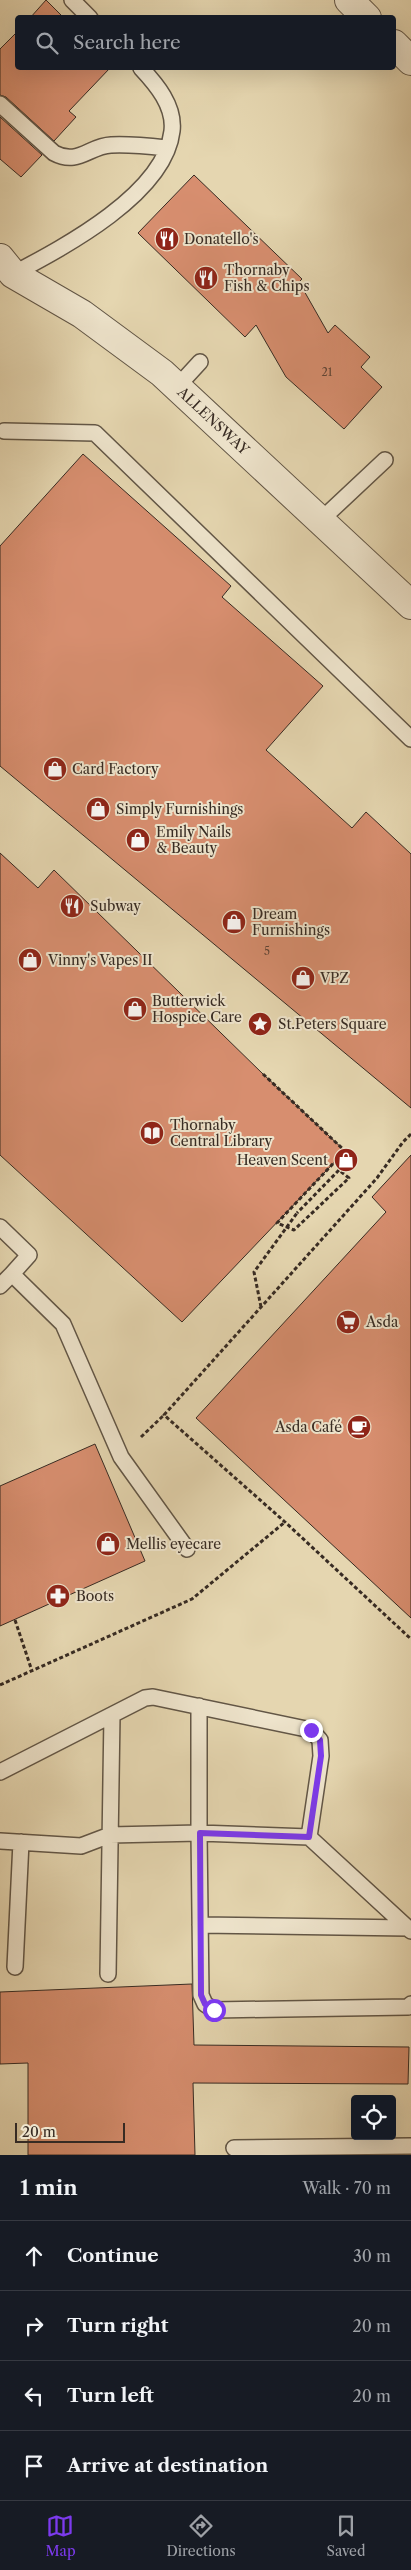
<!DOCTYPE html>
<html lang="en">
<head>
<meta charset="utf-8">
<style>
	:root { --surface:#171b24; --page:#20242c; --text:#f1f3f6; --muted:#9ea1a6; --line:#363941; --accent:#7c3aed }
	body { margin:0; font-family:"Libre Caslon Text",serif; background:var(--page); color:var(--text) }
	.controls { position:absolute; right:15px; bottom:15px; display:grid; overflow:hidden; border-radius:5px; box-shadow:0 5px 20px #0002 }
	.controls button { width:45px; height:45px; display:grid; place-items:center; padding:0; border:0; border-bottom:1px solid var(--line); background:var(--surface); color:var(--text); font:25px sans-serif }
	.scale { position:absolute; left:15px; bottom:12px; width:110px; box-sizing:border-box; padding-left:5px; border:2px solid #372b23; border-top:0; font-size:14px; line-height:18px; white-space:nowrap; color:#372b23; -webkit-text-stroke:4px #eee4cc; paint-order:stroke }
	.stop { position:absolute; width:15px; height:15px; margin:-11px; border:4px solid #7c3aed; border-radius:50%; background:#fff }
	.stop.end { background:#7c3aed; border-color:#fff; box-shadow:0 1px 5px #0008 }
	.list { margin:0; padding:0; list-style:none }
	h2 { display:flex; justify-content:space-between; align-items:center; height:65px; margin:0; padding:0 20px; font-size:21px }
	h2 small { font-size:16px; font-weight:400; color:var(--muted) }
	.list li { display:grid; grid-template-columns:32px 1fr auto; gap:15px; align-items:center; box-sizing:border-box; height:70px; padding:0 20px; border-top:1px solid var(--line) }
	.list b { display:block; font-size:19px; white-space:nowrap }
	.list em { font-size:16px; font-style:normal; color:var(--muted) }
	.icon { flex:none; width:28px; height:28px; fill:none; stroke:currentColor; stroke-width:2; stroke-linecap:round; stroke-linejoin:round }
	.map { position:relative; flex:none; width:411px; height:2155px; overflow:hidden }
	.search { position:absolute; background:var(--surface); box-shadow:0 5px 20px #0002; left:15px; right:15px; top:15px; height:55px; display:flex; align-items:center; gap:12px; box-sizing:border-box; padding:0 18px; border-radius:5px; color:var(--muted); font-size:19px }
	.sheet { height:345px; background:var(--surface) }
	nav { display:flex; justify-content:space-around; align-items:center; box-sizing:border-box; height:70px; border-top:1px solid var(--line); background:var(--surface); font-size:14px; color:var(--muted) }
	nav a { display:grid; justify-items:center; gap:2px }
	nav .on { color:var(--accent) }
	.map>svg:first-child { display:block }
	.building { fill:#d78e6f; stroke:#372b23 }
	.lines { fill:none; stroke-linecap:round; stroke-linejoin:round }
	.service-casing { stroke:#625646; stroke-width:18 }
	.minor-casing { stroke:#625646; stroke-width:30 }
	.path { stroke:#372b23; stroke-width:3; stroke-dasharray:4 2.5; stroke-linecap:butt }
	.service { stroke:#eee4cc; stroke-width:15 }
	.minor { stroke:#eee4cc; stroke-width:28 }
	.path-bridge { stroke:#372b23; stroke-width:3; stroke-dasharray:4 2.5; stroke-linecap:butt }
	.route { stroke:#7c3aed; stroke-width:6 }
	.labels { text-anchor:middle; stroke-width:4; stroke-linejoin:round; paint-order:stroke }
	.number-label { font-size:11px; fill:#5f4436 }
	.poi-label { font-size:14px; fill:#372b23; stroke:#eee4cc; text-anchor:start }
	.street-label { font-size:14px; fill:#372b23; stroke:#eee4cc }
</style>
</head>
<body>
<div class="map">
<svg width="411" height="2155" viewBox="0 0 411 2155">
	<rect width="100%" height="100%" fill="#e5d6b0"/>
	<filter id="stains"><feTurbulence type="fractalNoise" baseFrequency=".004" numOctaves="4"/><feColorMatrix values="0 0 0 0 .2 0 0 0 0 .09 0 0 0 0 .02 0 0 0 .5 -.17"/></filter>
	<radialGradient id="worn" r=".72"><stop offset=".6" stop-color="#630" stop-opacity="0"/><stop offset="1" stop-color="#630" stop-opacity=".3"/></radialGradient>
	<!-- building -->
	<path class="building" d="M46,0l18,18h-34z
		M18,31v37h92l-41,43 7,6 -22,24 -48,-44 -6,-2v-46z
		M0,117l42,38 -21,22 -21,-18z
		M194,175l108,104 -3,3 29,51 7,-8 35,32 -9,10 21,20 -38,42 -58,-52 -30,-52 -11,12 -107,-104z
		M83,454l148,132 -9,11 101,89 -57,64 86,78 14,-16 45,42v254l-411,-342v-220z
		M0,853l38,35 16,-18 209,204 82,77 -163,171 -182,-167z
		M411,1155v463l-215,-200 190,-206 -14,-15z
		M95,1444l50,117 -145,65v-140z
		M192,1984l2,61 215,2 -1,37 -215,-1 2,72h-167v-92l-28,1v-72z"/>
	<g class="lines">
		<!-- service casing -->
		<g class="service-casing">
			<path id="service" d="M72,0l18,18
				M0,104l54,49c24,13 35,-7 57,-8 18,-1 37,1 55,3
				M13,274c51,-27 152,-80 159,-143 3,-25 -16,-47 -31,-63
				M177,387l23,-25
				M4,431l91,2 316,306
				M321,520l64,-60
				M0,1227l29,28 -17,19
				M0,1286l12,-12 51,50 58,133 66,92
				M199,1706v127l110,4
				M0,1772l145,-74 8,-1 158,33 9,10 1,16 -12,81 102,94
				M0,1841l81,5 29,-11 89,-2 2,162 4,9 9,6 194,-3 3,-3
				M200,1925l208,3
				M15,1967l6,-125
				M108,1974l4,-259
				M234,2148l177,-2"/>
		</g>
		<!-- minor casing -->
		<g class="minor-casing">
			<g id="minor">
				<path d="M349,0l18,18"/>
				<path d="M394,44l17,17"/>
				<path id="s1" d="M0,258l13,16 69,40 80,59 249,232"/>
			</g>
		</g>
		<!-- path -->
		<path class="path" d="M411,1134l-8,8 -26,36 -213,237 121,107 126,117
			M261,1307l-7,-35 43,-59
			M141,1437l23,-22
			M15,1620l17,51
			M0,1685l192,-86 93,-77"/>
		<!-- service -->
		<use href="#service" class="service"/>
		<!-- minor -->
		<use href="#minor" class="minor"/>
		<!-- path-bridge -->
		<path class="path-bridge" d="M263,1074l82,77 -68,72 17,7 55,-52 -10,-8 -42,43"/>
	</g>
	<g class="lines">
		<!-- route -->
		<path class="route" d="M214,2010l-9,-6 -4,-9 -1,-162 109,4 12,-81 -1,-16 -9,-10"/>
	</g>
	<!-- icons -->
	<defs>
		<g id="restaurant-disc" transform="scale(1.25)"><circle r="9.5" fill="#8f2418" stroke="#eee4cc"/><path d="M-5-6h1v4h1v-4h1v4h1v-4h1v5L-1.5 .5V6h-2V.5L-5-1ZM5-6V6H3V1.5H1.5Q1.5-4 5-6Z" fill="#fff"/></g>
		<g id="shop-disc" transform="scale(1.25)"><circle r="9.5" fill="#8f2418" stroke="#eee4cc"/><path d="M-5-2.5h2.3a2.7 3.5 0 0 1 5.4 0H5L5.5 6h-11ZM-1.5-2.5h3a1.5 2.3 0 0 0-3 0Z" fill="#fff"/></g>
		<g id="sight-disc" transform="scale(1.25)"><circle r="9.5" fill="#8f2418" stroke="#eee4cc"/><path d="M0-6L1.8-2.2L6-1.7L2.9 1.2L3.7 5.4L0 3.3L-3.7 5.4L-2.9 1.2L-6-1.7L-1.8-2.2Z" fill="#fff"/></g>
		<g id="library-disc" transform="scale(1.25)"><circle r="9.5" fill="#8f2418" stroke="#eee4cc"/><path d="M-6-4Q-3-5.5-.7-3.5V5Q-3 3-6 4ZM6-4Q3-5.5 .7-3.5V5Q3 3 6 4Z" fill="#fff"/></g>
		<g id="supermarket-disc" transform="scale(1.25)"><circle r="9.5" fill="#8f2418" stroke="#eee4cc"/><path d="M-6-5.5h2.5l.6 2H6L4.5 2H-2.5L-4.4-4H-6ZM-1.5 3.2a1.3 1.3 0 1 0 .1 0ZM3 3.2a1.3 1.3 0 1 0 .1 0Z" fill="#fff"/></g>
		<g id="cafe-disc" transform="scale(1.25)"><circle r="9.5" fill="#8f2418" stroke="#eee4cc"/><path d="M-5.5-4.5H6V0H3Q3 3.5 0 3.5H-2.5Q-5.5 3.5-5.5 0ZM3-3.2v2h1.7v-2ZM-6 4.5H4V6H-6Z" fill="#fff"/></g>
		<g id="pharmacy-disc" transform="scale(1.25)"><circle r="9.5" fill="#8f2418" stroke="#eee4cc"/><path d="M-2-6h4v4h4v4h-4v4h-4v-4h-4v-4h4Z" fill="#fff"/></g>
	</defs>
	<g fill-rule="evenodd">
		<use href="#restaurant-disc" x="167" y="239"/>
		<use href="#restaurant-disc" x="206" y="278"/>
		<use href="#shop-disc" x="55" y="769"/>
		<use href="#shop-disc" x="98" y="809"/>
		<use href="#shop-disc" x="138" y="840"/>
		<use href="#restaurant-disc" x="72" y="906"/>
		<use href="#shop-disc" x="234" y="922"/>
		<use href="#shop-disc" x="30" y="960"/>
		<use href="#shop-disc" x="303" y="978"/>
		<use href="#shop-disc" x="135" y="1009"/>
		<use href="#sight-disc" x="260" y="1024"/>
		<use href="#library-disc" x="152" y="1133"/>
		<use href="#shop-disc" x="346" y="1160"/>
		<use href="#supermarket-disc" x="348" y="1322"/>
		<use href="#cafe-disc" x="359" y="1427"/>
		<use href="#shop-disc" x="108" y="1544"/>
		<use href="#pharmacy-disc" x="58" y="1596"/>
	</g>
	<g class="labels">
		<!-- number labels -->
		<g class="number-label">
			<text x="327" y="376">21</text>
			<text x="267" y="955">5</text>
		</g>
		<!-- poi labels -->
		<g class="poi-label">
			<text x="184" y="244">Donatello's</text>
			<text x="224" y="275">Thornaby<tspan x="224" dy="16">Fish &amp; Chips</tspan></text>
			<text x="72" y="774">Card Factory</text>
			<text x="116" y="814">Simply Furnishings</text>
			<text x="156" y="837">Emily Nails<tspan x="156" dy="16">&amp; Beauty</tspan></text>
			<text x="90" y="911">Subway</text>
			<text x="252" y="919">Dream<tspan x="252" dy="16">Furnishings</tspan></text>
			<text x="48" y="965">Vinny's Vapes II</text>
			<text x="320" y="983">VPZ</text>
			<text x="152" y="1006">Butterwick<tspan x="152" dy="16">Hospice Care</tspan></text>
			<text x="278" y="1029">St.Peters Square</text>
			<text x="170" y="1130">Thornaby<tspan x="170" dy="16">Central Library</tspan></text>
			<text x="328" y="1165" text-anchor="end">Heaven Scent</text>
			<text x="366" y="1327">Asda</text>
			<text x="342" y="1432" text-anchor="end">Asda Café</text>
			<text x="126" y="1549">Mellis eyecare</text>
			<text x="76" y="1601">Boots</text>
		</g>
		<!-- street labels -->
		<g class="street-label">
			<text dy="5" stroke="none"><textPath href="#s1" startOffset="270">ALLENSWAY</textPath></text>
		</g>
	</g>
	<rect width="100%" height="100%" filter="url(#stains)"/>
	<rect width="100%" height="100%" fill="url(#worn)"/>
</svg>
<div class="controls">
<button><svg class="icon" aria-label="locate" viewBox="0 0 24 24"><circle cx="12" cy="12" r="6"/><path d="M12 2v4M12 18v4M2 12h4M18 12h4"/></svg></button>
</div>
<div class="scale">20 m</div>
<div class="stop" style="left:214px;top:2010px"></div>
<div class="stop end" style="left:311px;top:1730px"></div>
<div class="search"><svg class="icon" aria-label="search" viewBox="0 0 24 24"><circle cx="10" cy="10" r="6"/><path d="M15 15l6 6"/></svg>Search here</div>
</div>
<section class="sheet">
<h2>1 min<small>Walk · 70 m</small></h2>
<ul class="list">
<li><svg class="icon" aria-label="ahead" viewBox="0 0 24 24"><path d="M12 20V5M6 11l6-6 6 6"/></svg><div><b>Continue</b></div><em>30 m</em></li>
<li><svg class="icon" aria-label="right" viewBox="0 0 24 24"><path d="M7 20v-9h11M14 6l5 5-5 5"/></svg><div><b>Turn right</b></div><em>20 m</em></li>
<li><svg class="icon" aria-label="left" viewBox="0 0 24 24"><path d="M17 20v-9H6M10 6l-5 5 5 5"/></svg><div><b>Turn left</b></div><em>20 m</em></li>
<li><svg class="icon" aria-label="arrive" viewBox="0 0 24 24"><path d="M6 21V4h12l-3 4 3 4H6"/></svg><div><b>Arrive at destination</b></div></li>
</ul>
</section>
<nav>
<a class="on"><svg class="icon" aria-label="map" viewBox="0 0 24 24"><path d="M3 6l6-2 6 2 6-2v14l-6 2-6-2-6 2zM9 4v14M15 6v14"/></svg>Map</a>
<a><svg class="icon" aria-label="directions" viewBox="0 0 24 24"><path d="M12 3l9 9-9 9-9-9zM9 14v-3h6M13 9l2 2-2 2"/></svg>Directions</a>
<a><svg class="icon" aria-label="saved" viewBox="0 0 24 24"><path d="M7 4h10v16l-5-4-5 4z"/></svg>Saved</a>
</nav>
</body>
</html>
